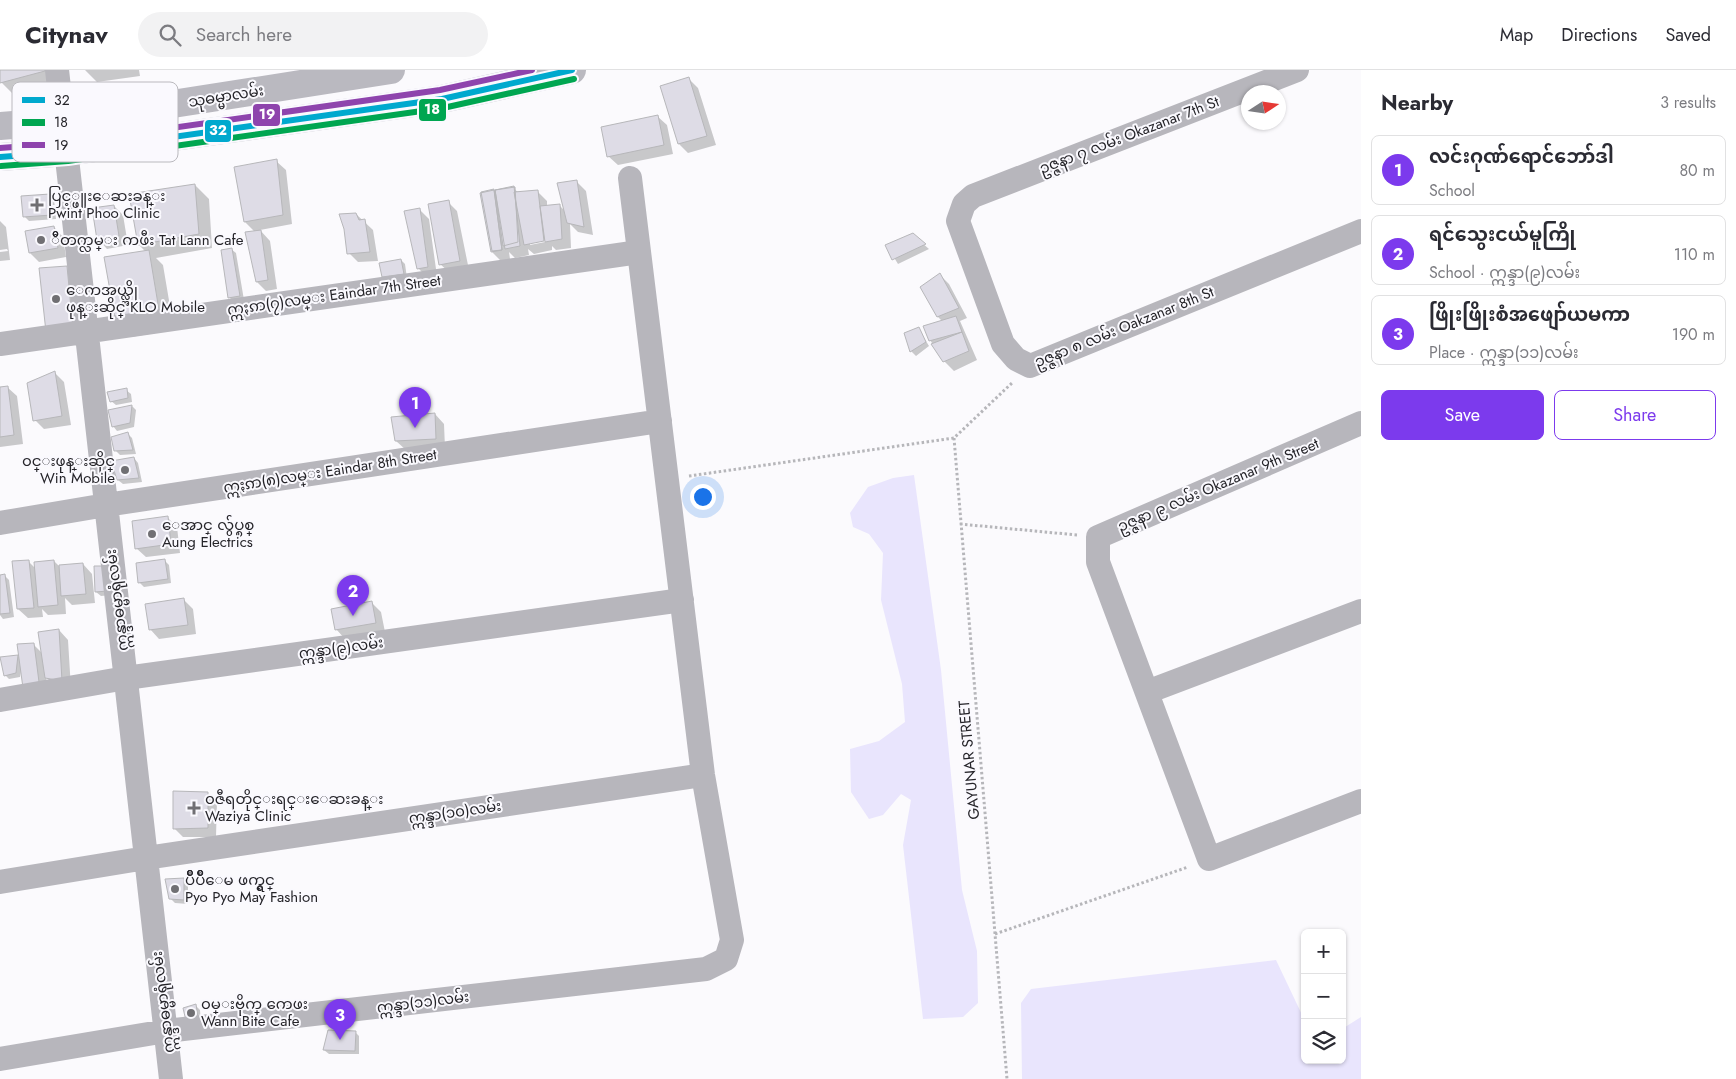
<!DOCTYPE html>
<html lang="en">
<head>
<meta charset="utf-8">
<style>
	:root { --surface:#fff; --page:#f2f2f3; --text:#2b2b33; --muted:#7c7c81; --line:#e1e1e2; --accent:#7c3aed }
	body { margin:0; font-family:Jost,"Noto Sans Myanmar",sans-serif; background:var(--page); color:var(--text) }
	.controls { position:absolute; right:15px; bottom:15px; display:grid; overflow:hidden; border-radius:8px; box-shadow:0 1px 4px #0004 }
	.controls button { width:45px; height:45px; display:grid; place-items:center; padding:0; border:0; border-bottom:1px solid var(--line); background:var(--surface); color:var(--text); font:25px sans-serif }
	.compass { position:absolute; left:1241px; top:15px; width:45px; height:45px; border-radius:50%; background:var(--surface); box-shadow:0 1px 4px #0004; rotate:78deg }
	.you { position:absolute; left:702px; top:426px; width:18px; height:18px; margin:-12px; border:4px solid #fff; border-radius:50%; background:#1a73e8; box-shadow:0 0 0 8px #1a73e833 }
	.badge { display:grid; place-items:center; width:32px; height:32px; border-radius:50%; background:var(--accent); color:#fff; font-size:16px; font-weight:700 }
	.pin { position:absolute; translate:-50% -41px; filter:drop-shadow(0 1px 2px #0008) }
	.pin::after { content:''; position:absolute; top:26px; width:18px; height:15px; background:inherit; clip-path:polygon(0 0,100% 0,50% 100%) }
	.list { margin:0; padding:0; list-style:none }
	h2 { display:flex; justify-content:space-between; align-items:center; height:65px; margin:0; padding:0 20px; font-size:21px }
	h2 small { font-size:16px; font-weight:400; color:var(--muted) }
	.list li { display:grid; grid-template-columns:32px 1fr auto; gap:15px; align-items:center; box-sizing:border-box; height:70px; margin:0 10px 10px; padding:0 10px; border:1px solid var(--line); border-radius:8px }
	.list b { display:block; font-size:19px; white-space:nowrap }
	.list p { margin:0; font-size:16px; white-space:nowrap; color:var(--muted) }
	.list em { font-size:16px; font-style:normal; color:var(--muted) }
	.actions { display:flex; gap:10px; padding:15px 20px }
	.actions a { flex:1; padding:11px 0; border:1px solid var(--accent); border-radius:8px; text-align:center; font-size:18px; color:var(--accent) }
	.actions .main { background:var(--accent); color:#fff }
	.icon { flex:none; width:28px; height:28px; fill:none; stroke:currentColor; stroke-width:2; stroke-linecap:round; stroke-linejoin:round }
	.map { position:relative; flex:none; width:1361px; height:1009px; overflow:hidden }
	header { display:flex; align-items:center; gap:30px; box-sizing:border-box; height:70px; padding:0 25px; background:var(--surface); border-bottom:1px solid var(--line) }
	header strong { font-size:24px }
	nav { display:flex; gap:28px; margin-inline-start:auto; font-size:18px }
	.search { width:350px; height:45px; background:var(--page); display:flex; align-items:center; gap:12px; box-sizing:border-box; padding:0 18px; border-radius:28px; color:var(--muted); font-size:19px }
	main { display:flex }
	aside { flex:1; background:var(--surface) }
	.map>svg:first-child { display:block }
	.green { fill:#e9e5fd }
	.shadow { fill:#0003; fill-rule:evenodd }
	.building { fill:#dedce6; stroke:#b7b7ba }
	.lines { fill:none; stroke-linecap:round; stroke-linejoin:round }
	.path { stroke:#b6b6ba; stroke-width:3; stroke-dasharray:2.5 2.5; stroke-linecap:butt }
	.minor { stroke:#b7b6bc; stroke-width:24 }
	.primary { stroke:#bab9c0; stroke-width:28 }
	.bus-1-casing { stroke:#faf9fe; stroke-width:10 }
	.bus-2-casing { stroke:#faf9fe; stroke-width:10 }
	.bus-3-casing { stroke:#faf9fe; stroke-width:10 }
	.bus-1 { stroke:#00a9ce; stroke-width:6 }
	.bus-2 { stroke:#00a651; stroke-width:6 }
	.bus-3 { stroke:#8e44ad; stroke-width:6 }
	.poi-dot { fill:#706f73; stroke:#faf9fe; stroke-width:2 }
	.labels { text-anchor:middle; stroke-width:4; stroke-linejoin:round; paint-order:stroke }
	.street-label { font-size:15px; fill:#252429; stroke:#faf9fe }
	.poi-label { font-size:15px; fill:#252429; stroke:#faf9fe; text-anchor:start }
	.key { fill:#faf9fe; stroke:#bab9be; stroke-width:1 }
	.key-label { font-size:14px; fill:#252429 }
	.line-badge { stroke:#faf9fe; stroke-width:2 }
	.badge-label { font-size:14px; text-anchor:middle; font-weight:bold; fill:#fff }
</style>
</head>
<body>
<header>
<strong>Citynav</strong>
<div class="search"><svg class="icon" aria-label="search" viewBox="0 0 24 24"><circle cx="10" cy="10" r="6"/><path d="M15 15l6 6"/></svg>Search here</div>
<nav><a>Map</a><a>Directions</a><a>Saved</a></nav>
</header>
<main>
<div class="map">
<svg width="1361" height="1009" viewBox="0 0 1361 1009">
	<rect width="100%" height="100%" fill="#fbfafd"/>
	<!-- green -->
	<path class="green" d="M914,405l27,195 21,220 15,61 1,52 -15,14 -40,2 -20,-174 8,-45 -10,-6 -18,21 -14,4 -18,-27 -1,-43 29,-8 26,-19 -3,-38 -21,-84 2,-47 -14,-19 -16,-7 -3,-14 18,-26 25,-9z
		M1276,890l29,61v39h37v-31l19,-12v62h-339l-1,-76 10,-14z"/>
	<!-- shadow -->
	<path class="shadow" d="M0,0h54l4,15 -42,12 -14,-14z
		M85,0h54l1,6 -43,6z
		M689,9l9,9 18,57 -28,8 -9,-9 -17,-57z
		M657,46l10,9 6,29 -55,11 -10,-9z
		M276,91l10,9 6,54 -32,6 10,11 7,48 -11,2 -9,-9 -2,-50 -10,-10 -9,-54z
		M577,112l9,9 7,44 -15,-3 -8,-8 1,24 -15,2 -4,-4v4l-18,4 -6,-5 1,6 -14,3 -6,-6 1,7 -9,2 -9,-9 -10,-59 31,-5 6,5 18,-2 10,10v6l13,-1 5,5zM549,169l1,2 -20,4v-2z
		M195,115l14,14 3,49 -56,10 7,7 11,65 -43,7 -14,-14 29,-71 -7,-7z
		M50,125l4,4 2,20 -27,2 -4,-4z
		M448,132l9,9 12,59 -19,3 -10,-9z
		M114,136l9,9 5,30 -21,4 -9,-10z
		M420,140l9,9 8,57 -9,2 -10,-10z
		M356,144l17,16 5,31 -20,1 -9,-9z
		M0,151l6,6 4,33 -10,1v-9l8,-1 -1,-2 -7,1z
		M54,157l9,10 3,20 -27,5 -9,-9z
		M912,164l17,15 -31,15 -11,-18z
		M231,179l5,4 8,47 -10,2 -5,-5z
		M401,190l4,4 2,14 -19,3z
		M66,198l10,9 6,61 -35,-7z
		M940,205l9,9 18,34 -7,3 17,39 -23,11 -10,-10 -14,-21 12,-19 -4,-4z
		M918,258l11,18 -13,10 -5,-5 -6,-17z
		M55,303l9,9 7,43 -27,4 -9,-9z
		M7,317l10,9 6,48 -23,3v-59z
		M126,320l5,4 1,8 -16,3 -5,-4z
		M132,336l4,4 -2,17 -17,4 -4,-5z
		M435,344l9,10 1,24 -39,2 -10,-9z
		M128,364l4,4 4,16 -16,1 -4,-4z
		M134,388l4,5 4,19 -19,2 -5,-4z
		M167,447l10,10 3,26 -34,4 -10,-9z
		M28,491l8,8 18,-8 5,5 24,-2 9,10 3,29 -23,2 -7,-7 1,16 -18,1 -6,-6 1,8 -15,1 -10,-9z
		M165,491l4,4 2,18 -27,4 -5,-5z
		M95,497l16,28 -10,1 -5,-4z
		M0,506h5l4,4 5,37 -11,2 -3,-4z
		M184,530l9,9 3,25 -37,5 -9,-10z
		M372,533l9,9 4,20 -40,7 -9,-10z
		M59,560l9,10 3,49 -15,-2 -10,-10 2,14 -27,-20 -1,6 -11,2 -4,-4 13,-19 2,2 13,-14 9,9z
		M207,723l10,9 -1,35h-33l-9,-9z
		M183,809l5,5v20l-13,-1 -5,-5z
		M196,936l4,4 1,12 -10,2z
		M355,962l4,4v18h-30l-5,-4z"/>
	<!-- building -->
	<path class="building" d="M0,0h45v1l-45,12z
		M689,7l18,59 -29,8 -18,-58z
		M658,45l6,30 -57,12 -6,-30z
		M277,89l6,56 -39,7 -10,-55z
		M577,110l7,47 -17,-4 -10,-40z
		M195,114l4,50 -61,11 -9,-51z
		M514,116l6,60 -15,3 -10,-59z
		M515,117l3,55 -15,4 -8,-56z
		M494,119l8,61 -10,1 -11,-59z
		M494,120l8,60 -11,2 -11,-59z
		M538,120l6,51 -20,4 -10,-53z
		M50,124l2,21 -29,2 -2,-21z
		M449,130l11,61 -21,4 -11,-61z
		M560,134l2,35 -17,3 -5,-36z
		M114,135l5,31 -22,4 -5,-32z
		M420,138l8,59 -11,2 -13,-58z
		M356,143l3,7 6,-1 5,33 -23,2 -3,-25 -5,-15z
		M54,156l4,22 -29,5 -4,-22z
		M261,160l7,50 -12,2 -11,-50z
		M913,163l13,11 -34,16 -7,-15z
		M232,178l8,48 -12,2 -7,-48z
		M149,180l11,66 -44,8 -12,-67z
		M401,189l3,15 -22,3 -3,-14z
		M67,196l6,63 -27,3 -7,-64z
		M940,203l19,35 -22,9 -17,-30z
		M956,246l6,16 -33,9 -6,-15z
		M919,257l7,15 -16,10 -6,-19z
		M962,262l7,19 -26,11 -12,-18z
		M55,301l7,45 -29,5 -6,-38z
		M8,316l6,49 -14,2v-50z
		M127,318l1,10 -18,4 -3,-10z
		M132,335l-2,18 -18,4 -4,-17z
		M435,343l1,26 -41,2 -4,-24z
		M128,362l5,18 -19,1 -3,-14z
		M134,387l5,21 -22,2 -6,-19z
		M168,446l3,28 -36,5 -3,-28z
		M165,489l3,20 -30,4 -2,-20z
		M29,490l5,48 -17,1 -5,-48z
		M54,490l4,45 -20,2 -4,-45z
		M83,493l3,31 -25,2 -2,-31z
		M94,496h13l1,25 -13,1z
		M5,504l5,39 -10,1v-39z
		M184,528l4,27 -39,5 -4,-26z
		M372,531l4,22 -41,7 -4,-21z
		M59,559l3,52 -17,-3 -7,-46z
		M34,573l5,39 -16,6 -6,-44z
		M18,585l-2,18 -12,3 -4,-19z
		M173,721l35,1v36l-35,1z
		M184,808v22l-15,-1 -4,-20z
		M196,934l2,14 -12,3 -3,-13z
		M328,960l28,1 -1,20 -32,-1z"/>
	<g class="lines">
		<!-- path -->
		<path class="path" d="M954,368l53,641
			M689,406l265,-38 59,-56
			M960,454l117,11
			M995,864l193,-67"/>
		<!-- minor -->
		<path class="minor" d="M57,0l114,1009
			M1297,0l-324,126 -9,8 -6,17 45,123 13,15 14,7 331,-135
			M0,274l639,-92
			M1361,353l-263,114v25l111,297 152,-58
			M0,453l106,-18 554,-84
			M1147,622l214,-81
			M0,630l126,-22 556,-78
			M0,812l146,-24 557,-83
			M0,989l166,-28 540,-62 20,-10 6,-19 -29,-165 -73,-597"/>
		<!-- primary -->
		<path class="primary" d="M0,56l63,-5 328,-51
			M0,87l67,-5 375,-53 130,-29"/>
		<!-- bus-1 casing -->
		<g class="bus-1-casing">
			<path id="bus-1" d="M0,87l67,-5 375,-53 130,-29"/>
		</g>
		<!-- bus-2 casing -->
		<g class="bus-2-casing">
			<path id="bus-2" d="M1,96l67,-5 375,-53 131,-29"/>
		</g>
		<!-- bus-3 casing -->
		<g class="bus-3-casing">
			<path id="bus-3" d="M0,78l66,-5 374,-53 92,-20"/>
		</g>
		<!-- bus-1 -->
		<use href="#bus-1" class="bus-1"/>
		<!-- bus-2 -->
		<use href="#bus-2" class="bus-2"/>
		<!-- bus-3 -->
		<use href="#bus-3" class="bus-3"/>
	</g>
	<!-- markers -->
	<g class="poi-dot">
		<path d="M34.5 127.5h5v5h5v5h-5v5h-5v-5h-5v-5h5z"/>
		<circle cx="41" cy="170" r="5"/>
		<circle cx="56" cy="229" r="5"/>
		<circle cx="125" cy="400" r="5"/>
		<circle cx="152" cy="464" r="5"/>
		<path d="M191.5 730.5h5v5h5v5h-5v5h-5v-5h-5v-5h5z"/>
		<circle cx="175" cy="819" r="5"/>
		<circle cx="191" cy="943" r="5"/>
	</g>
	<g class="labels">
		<!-- street labels -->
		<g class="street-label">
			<text transform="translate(226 26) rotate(-9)" y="5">သုဓမ္မာလမ်း</text>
			<text transform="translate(1129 65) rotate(-21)" y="5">ဥဇ္ဇနာ ၇ လမ်း Okazanar 7th St</text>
			<text transform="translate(334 225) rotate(-8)" y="5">ဣႏၵာ(၇)လမ္း Eaindar 7th Street</text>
			<text transform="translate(1124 257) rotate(-22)" y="5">ဥဇ္ဇနာ ၈ လမ်း Oakzanar 8th St</text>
			<text transform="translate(330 401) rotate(-9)" y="5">ဣႏၵာ(၈)လမ္း Eaindar 8th Street</text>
			<text transform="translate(1218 415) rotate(-23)" y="5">ဥဇ္ဇနာ ၉ လမ်း Okazanar 9th Street</text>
			<text transform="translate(117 530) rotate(-97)" y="5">ဣန္ဒာဓမ္မာရုံလမ်း</text>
			<text transform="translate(341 578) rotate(-8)" y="5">ဣန္ဒာ(၉)လမ်း</text>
			<text transform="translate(969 690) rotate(-95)" y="5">GAYUNAR STREET</text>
			<text transform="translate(455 742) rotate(-8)" y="5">ဣန္ဒာ(၁၀)လမ်း</text>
			<text transform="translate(163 932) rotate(-97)" y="5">ဣန္ဒာဓမ္မာရုံလမ်း</text>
			<text transform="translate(423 932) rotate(-7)" y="5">ဣန္ဒာ(၁၁)လမ်း</text>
		</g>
		<!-- poi labels -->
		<g class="poi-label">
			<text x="48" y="131">ပြင့္ဖူးေဆးခန္း<tspan x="48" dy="17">Pwint Phoo Clinic</tspan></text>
			<text x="51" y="175">ိီတက္လမ္း ကဖီး Tat Lann Cafe</text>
			<text x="66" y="225">ေကအယ္လ္အို<tspan x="66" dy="17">ဖုန္းဆိုင္ KLO Mobile</tspan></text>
			<text x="115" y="396" text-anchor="end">၀င္းဖုန္းဆိုင္<tspan x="115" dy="17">Win Mobile</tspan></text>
			<text x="162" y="460">ေအာင္ လ်ွပ္စစ္<tspan x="162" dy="17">Aung Electrics</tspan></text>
			<text x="205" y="734">၀ဇီရတိုင္းရင္းေဆးခန္း<tspan x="205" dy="17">Waziya Clinic</tspan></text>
			<text x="185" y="815">ပ်ိဳပ်ိဳေမ ဖက္ရွင္<tspan x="185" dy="17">Pyo Pyo May Fashion</tspan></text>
			<text x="201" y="939">၀မ္းဗိုက္ ကေဖး<tspan x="201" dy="17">Wann Bite Cafe</tspan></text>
		</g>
	</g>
	<!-- legend -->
	<rect x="12" y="12" width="166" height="80" rx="8" class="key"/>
	<rect x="22" y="27" width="23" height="6" fill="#00a9ce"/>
	<rect x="22" y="49" width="23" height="7" fill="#00a651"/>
	<rect x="22" y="72" width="23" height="6" fill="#8e44ad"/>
	<g class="key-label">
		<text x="54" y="35">32</text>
		<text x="54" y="57">18</text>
		<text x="54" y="80">19</text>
	</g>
	<g class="line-badge">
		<rect x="418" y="28" width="29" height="24" rx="5" fill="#00a651"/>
		<rect x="252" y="33" width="29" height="24" rx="5" fill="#8e44ad"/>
		<rect x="204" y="49" width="28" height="24" rx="5" fill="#00a9ce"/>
	</g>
	<g class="badge-label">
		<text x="432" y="44">18</text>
		<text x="267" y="49">19</text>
		<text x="218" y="65">32</text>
	</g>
</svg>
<div class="controls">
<button>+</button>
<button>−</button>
<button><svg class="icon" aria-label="layers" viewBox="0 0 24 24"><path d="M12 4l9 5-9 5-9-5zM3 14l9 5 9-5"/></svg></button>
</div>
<svg class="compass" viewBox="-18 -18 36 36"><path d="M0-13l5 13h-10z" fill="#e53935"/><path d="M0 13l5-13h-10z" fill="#7c7c81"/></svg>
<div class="you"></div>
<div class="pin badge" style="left:415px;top:358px">1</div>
<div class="pin badge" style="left:353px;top:546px">2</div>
<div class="pin badge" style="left:340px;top:970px">3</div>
</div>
<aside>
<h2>Nearby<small>3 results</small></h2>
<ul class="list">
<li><span class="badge">1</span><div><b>လင်းဂုဏ်ရောင်ဘော်ဒါ</b><p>School</p></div><em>80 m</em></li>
<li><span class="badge">2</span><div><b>ရင်သွေးငယ်မူကြို</b><p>School · ဣန္ဒာ(၉)လမ်း</p></div><em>110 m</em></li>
<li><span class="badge">3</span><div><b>ဖြိုးဖြိုးစံအဖျော်ယမကာ</b><p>Place · ဣန္ဒာ(၁၁)လမ်း</p></div><em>190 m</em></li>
</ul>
<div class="actions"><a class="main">Save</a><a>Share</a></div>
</aside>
</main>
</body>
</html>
